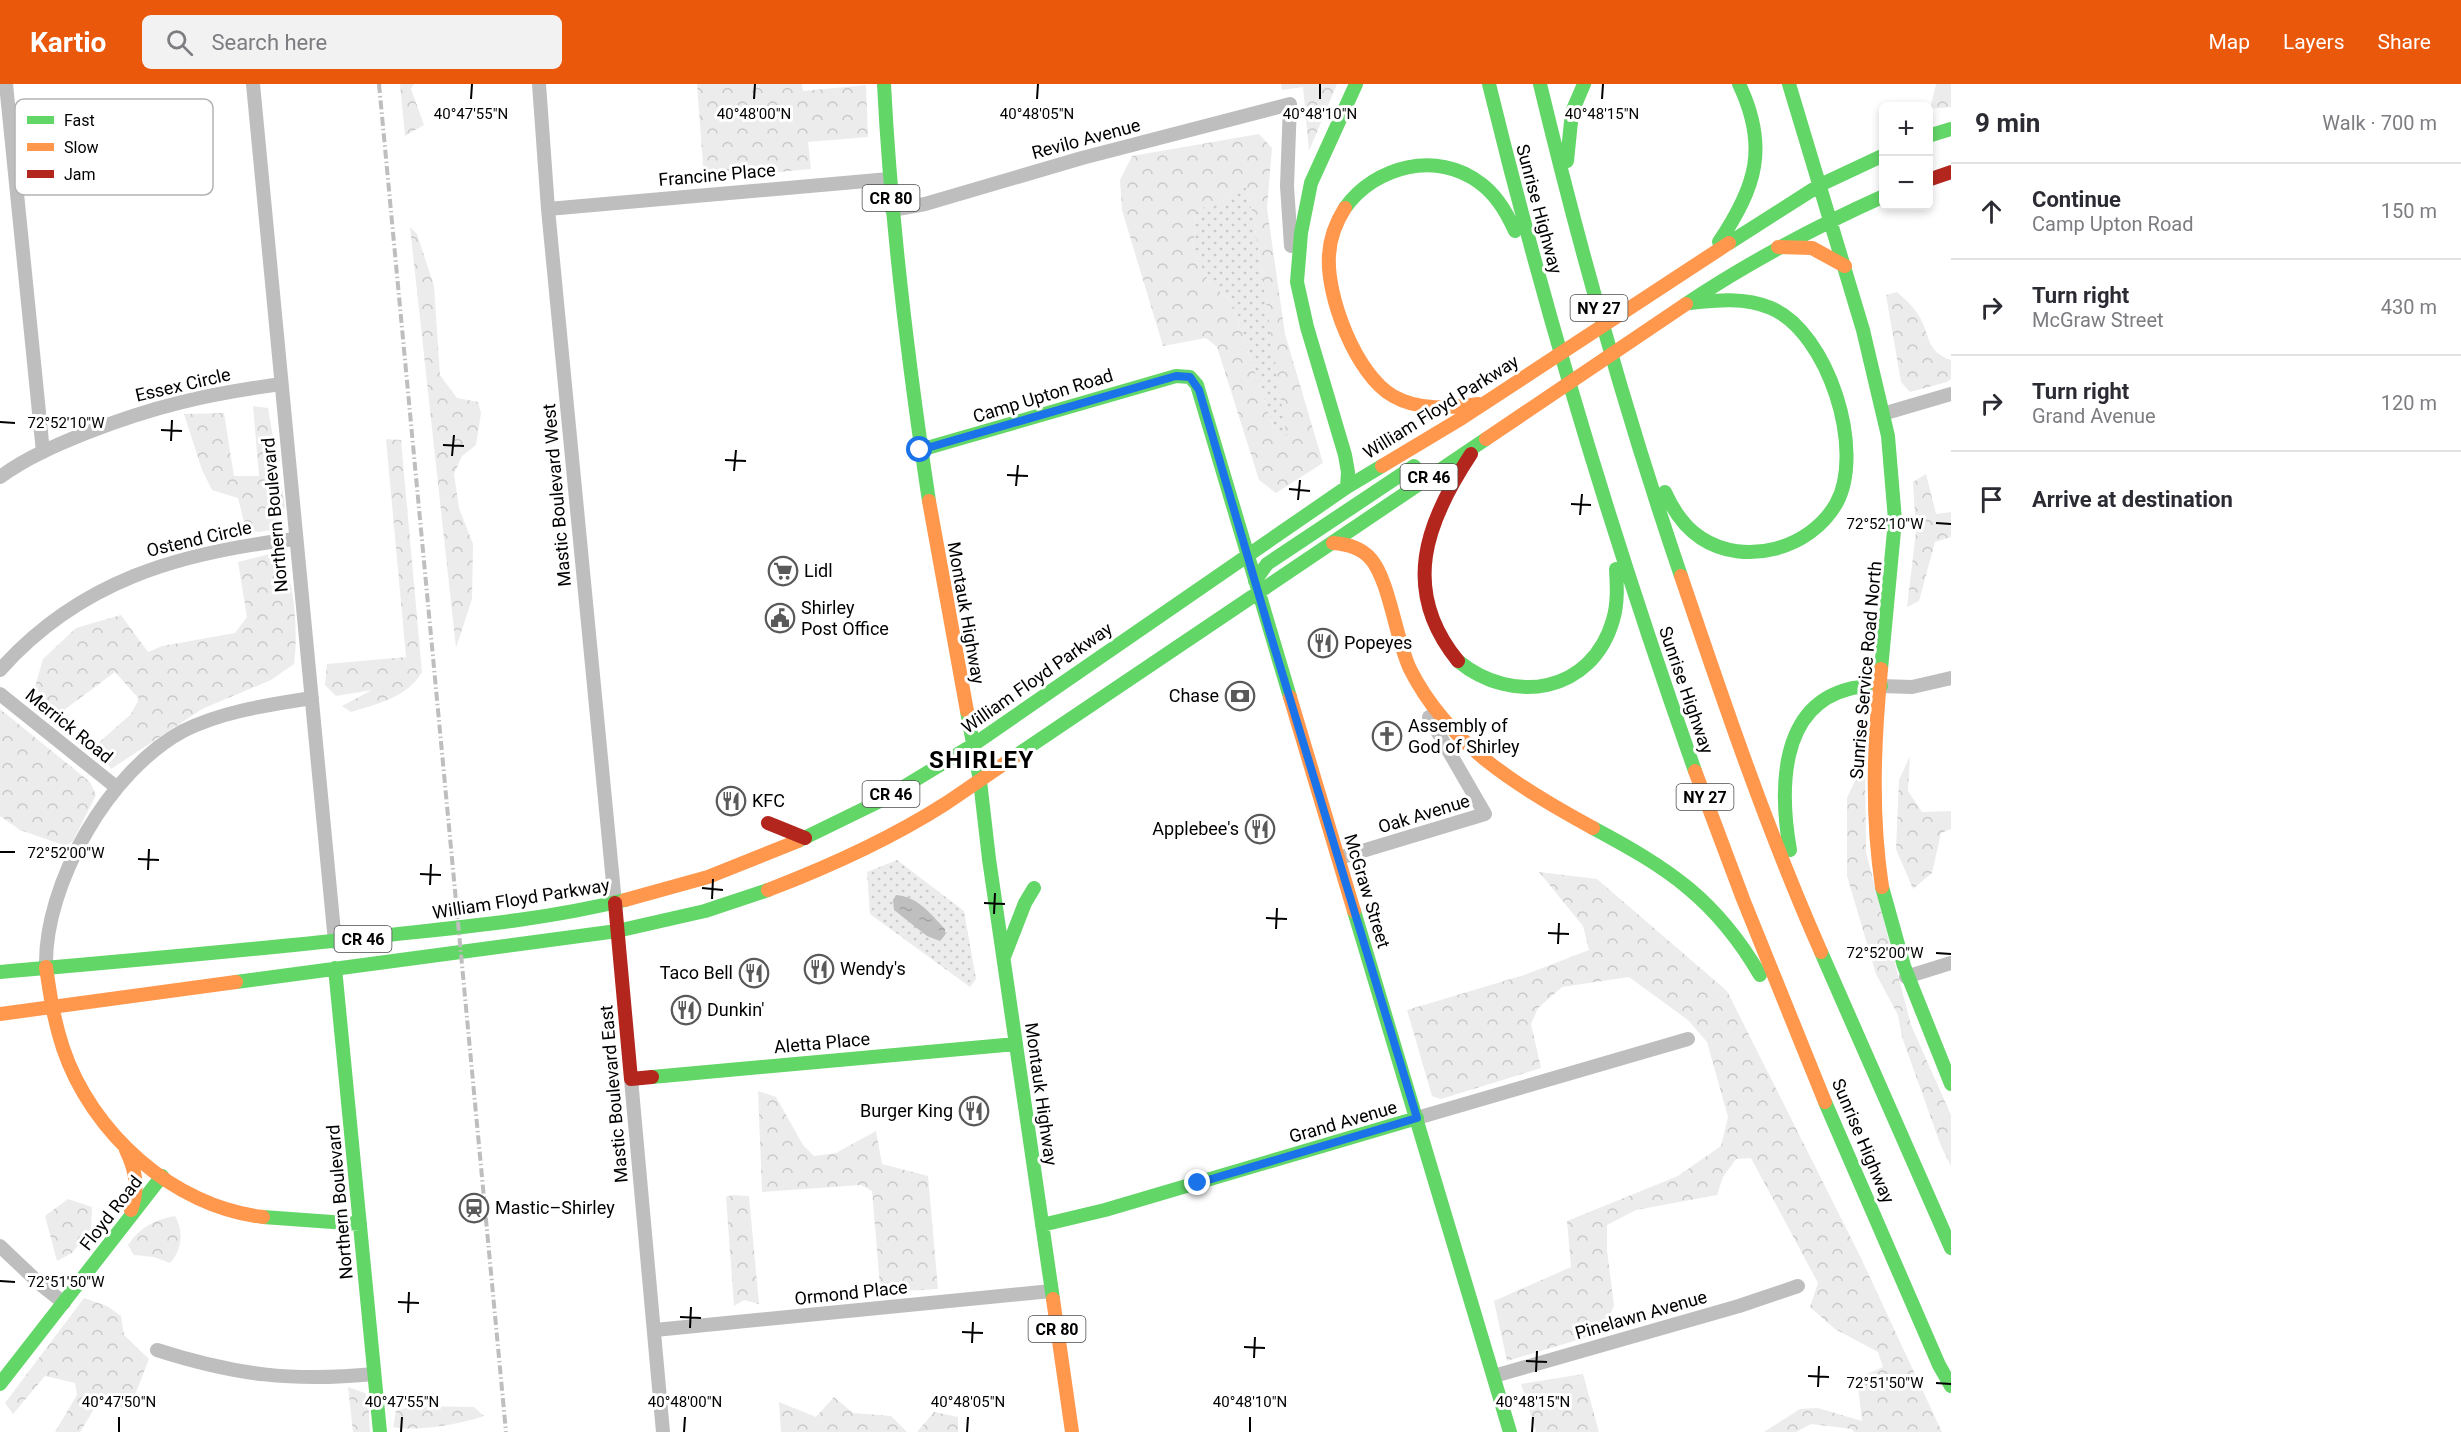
<!DOCTYPE html>
<html lang="en">
<head>
<meta charset="utf-8">
<style>
	:root { --surface:#fff; --page:#f2f2f3; --text:#2b2b33; --muted:#7c7c81; --line:#e1e1e2; --accent:#ea580c }
	body { margin:0; font-family:Roboto,sans-serif; background:var(--page); color:var(--text) }
	.controls { position:absolute; right:18px; top:18px; display:grid; overflow:hidden; border-radius:9px; box-shadow:0 3px 9px #0003 }
	.controls button { width:54px; height:54px; display:grid; place-items:center; padding:0; border:0; border-bottom:2px solid var(--line); background:var(--surface); color:var(--text); font:30px sans-serif }
	.stop { position:absolute; width:18px; height:18px; margin:-14px; border:4px solid #1a73e8; border-radius:50%; background:#fff }
	.stop.end { background:#1a73e8; border-color:#fff; box-shadow:0 2px 6px #0008 }
	.list { margin:0; padding:0; list-style:none }
	h2 { display:flex; justify-content:space-between; align-items:center; height:78px; margin:0; padding:0 24px; font-size:26px }
	h2 small { font-size:20px; font-weight:400; color:var(--muted) }
	.list li { display:grid; grid-template-columns:39px 1fr auto; gap:18px; align-items:center; box-sizing:border-box; height:96px; padding:0 24px; border-top:2px solid var(--line) }
	.list b { display:block; font-size:22px; white-space:nowrap }
	.list p { margin:0; font-size:20px; white-space:nowrap; color:var(--muted) }
	.list em { font-size:20px; font-style:normal; color:var(--muted) }
	.icon { flex:none; width:33px; height:33px; fill:none; stroke:currentColor; stroke-width:2; stroke-linecap:round; stroke-linejoin:round }
	.map { position:relative; flex:none; width:1951px; height:1348px; overflow:hidden }
	header { display:flex; align-items:center; gap:36px; box-sizing:border-box; height:84px; padding:0 30px; background:var(--accent); color:#fff }
	header strong { font-size:28px }
	nav { display:flex; gap:33px; margin-inline-start:auto; font-size:21px }
	.search { width:420px; height:54px; background:var(--page); display:flex; align-items:center; gap:15px; box-sizing:border-box; padding:0 21px; border-radius:9px; color:var(--muted); font-size:22px }
	main { display:flex }
	aside { flex:1; background:var(--surface) }
	.map>svg:first-child { display:block }
	.grass { fill:url(#grass-dots) }
	.forest { fill:url(#forest-crowns); fill-rule:evenodd }
	.water { fill:url(#water-ripples) }
	.lines { fill:none; stroke-linecap:round; stroke-linejoin:round }
	.street { stroke:#bebebe; stroke-width:14 }
	.fast { stroke:#63d668; stroke-width:14 }
	.slow { stroke:#ff974d; stroke-width:14 }
	.jam { stroke:#b3261e; stroke-width:14 }
	.rail { stroke:#bebebe; stroke-width:4; stroke-dasharray:9 3 1.5 3; stroke-linecap:butt }
	.route { stroke:#1a73e8; stroke-width:8 }
	.ticks { fill:none; stroke:#000; stroke-width:2 }
	.labels { text-anchor:middle; stroke-width:6; stroke-linejoin:round; paint-order:stroke }
	.shield { fill:#fff; stroke:#4c4c4c; stroke-width:1.5 }
	.shield-label { font-size:16px; font-weight:bold; fill:#000 }
	.street-label { font-size:18px; fill:#000; stroke:#fff }
	.poi-label { font-size:18px; fill:#000; stroke:#fff; text-anchor:start }
	.district-label { font-size:24px; font-weight:bold; letter-spacing:1.5px; fill:#000; stroke:#fff }
	.key { fill:#fff; stroke:#b2b2b2; stroke-width:1.5 }
	.key-label { font-size:16px; fill:#000 }
	.ticks-label { font-size:15px; text-anchor:middle; fill:#000; stroke:#fff; stroke-width:6; stroke-linejoin:round; paint-order:stroke }
</style>
</head>
<body>
<header>
<strong>Kartio</strong>
<div class="search"><svg class="icon" aria-label="search" viewBox="0 0 24 24"><circle cx="10" cy="10" r="6"/><path d="M15 15l6 6"/></svg>Search here</div>
<nav><a>Map</a><a>Layers</a><a>Share</a></nav>
</header>
<main>
<div class="map">
<svg width="1951" height="1348" viewBox="0 0 1951 1348">
	<defs>
		<pattern id="grass-dots" width="8" height="8" patternUnits="userSpaceOnUse" patternTransform="scale(1.5)"><rect width="8" height="8" fill="#ececec"/><path d="M2 2h.1M6 6h.1" fill="none" stroke="#c9c9c9" stroke-width="1.8" stroke-linecap="round"/></pattern>
		<pattern id="forest-crowns" width="20" height="18" patternUnits="userSpaceOnUse" patternTransform="scale(1.5)"><rect width="20" height="18" fill="#ececec"/><path d="M2 6a3 3 0 1 1 6 0M12 15a3 3 0 1 1 6 0" fill="none" stroke="#c9c9c9"/></pattern>
		<pattern id="water-ripples" width="26" height="14" patternUnits="userSpaceOnUse" patternTransform="scale(1.5)"><rect width="26" height="14" fill="#bfbfbf"/><path d="M2 4q2-2 4 0t4 0M15 11q2-2 4 0t4 0" fill="none" stroke="#a2a2a2"/></pattern>
	</defs>
	<rect width="100%" height="100%" fill="#fff"/>
	<!-- grass -->
	<path class="grass" d="M1245,100l8,31 35,226 -15,-14 -41,-125 -23,-20 -16,-31 3,-39 14,-9h10z
		M897,776l67,51 12,68 -6,8 -100,-73 -3,-42z"/>
	<!-- forest -->
	<path class="forest" d="M400,0h14l-3,5 13,36 -19,11z
		M697,0h105l1,7 63,-6 2,52 -60,5 3,27 -107,10z
		M1281,0h56l-28,67 -6,-64 -21,3z
		M1936,0h15v23l-21,2z
		M1259,50l13,14 -5,60 18,126 38,129 -47,30 -17,-13 -42,-133 -11,-9 -43,8 -41,-136 -2,-30 12,-24zM1245,101l8,30 34,225 -14,-13 -41,-125 -23,-20 -16,-31 3,-39 14,-9h10z
		M410,143l7,7 17,52 6,89 17,23 21,4 3,11 -5,32 -14,11 -8,18 5,34 14,36 -1,55 -16,49z
		M1897,208c8,7 17,15 22,24 12,20 6,35 32,44v19l-4,3 -37,10 -9,-10 -15,-87z
		M253,322l15,2 17,98 -14,24 -13,2 -13,-6 -7,-28 -26,-8 -10,-20 -18,-56 40,-1 10,63h25z
		M386,355l15,1 21,232c-14,25 -45,32 -71,40l-9,-6 30,-16 -36,6 -11,-11 2,-21 79,-7z
		M1926,390l10,40 15,-2v25l-16,5 -16,59 -12,6 9,-75 -3,-50z
		M277,468c19,23 21,84 17,112l-23,16 -69,29 -91,60 -15,-24 35,-31 8,-15 -24,-27 -59,44 -21,-29 8,-28 33,-31 45,-13 27,37 14,-6 73,-13 12,-16 -9,-55z
		M0,625l90,73 6,13 -23,46 -7,5 -46,-16 -20,-14z
		M1910,672l-2,35 14,21 29,-1v18l-10,4 -9,40 -19,16 -17,-40 3,-69z
		M1865,675l1,93 45,173 40,90v51l-10,-20 -39,-109 -4,-22 -22,-41 -29,-98v-78z
		M1539,788l58,7 130,112 133,265 82,176h-88l-2,-3 -41,-5 -15,8h-32l36,-23 18,-1 44,13 -5,-43 26,-11 -5,-15 -43,-23 -25,-22 8,-24 -67,-125 -15,1 -13,18 -6,18 -81,15 -29,15v26l7,54 -10,27 -97,29 -13,-60 77,-34 -4,-46 111,-45 43,-30 7,-29 -21,-75 -19,-22 -59,-43 -67,10 -24,21 -7,16 10,44 -100,31 -9,-3 -25,-86 117,-35 65,-25 -6,-24z
		M758,1007l18,6 27,48 11,11 22,-3 40,-22 6,33 46,12 10,113 -51,3 -7,-6 -8,-95 -11,-6 -99,7z
		M733,1111l16,1 10,108 -15,-4 -10,6 -8,-109z
		M68,1115l24,8 -1,22 -19,24 -15,8 -12,-45z
		M175,1132c9,15 7,34 -5,47l-16,-6 -20,-2 -6,-10c11,-17 27,-26 47,-29z
		M84,1214l23,8 14,10 3,19 25,24 -20,51 -30,-9 -19,31h-25l22,-37 -2,-12 -30,-7 -32,38 -8,-11z
		M1583,1290l16,58h-63l-15,-48z
		M348,1303l17,6 3,6 2,33h-17z
		M834,1313l19,16 38,3 16,16h-126l-2,-30 37,15z
		M413,1322l61,1 10,9c-22,8 -70,16 -91,11l3,-16z
		M934,1328l24,5v15h-41z"/>
	<!-- water -->
	<path class="water" d="M896,811c21,1 35,19 49,34v6l-5,6 -13,-5 -33,-26 -1,-10z"/>
	<g class="lines">
		<!-- street -->
		<path class="street" d="M6,0l37,368
			M253,0l82,858
			M539,0l9,125 67,694
			M548,125l341,-30
			M892,126l33,-6 157,-46 208,-54 -3,82 4,60
			M1886,329l65,-19
			M0,393c26,-19 56,-32 86,-44 68,-27 122,-39 195,-49
			M0,586c79,-89 180,-118 295,-131
			M1881,602l31,1 39,-9
			M0,610l116,93
			M1339,774l146,-44 -56,-97
			M46,883c-2,-83 63,-196 137,-236 40,-20 85,-26 129,-33
			M1906,893l45,-14
			M631,995l32,353
			M1417,1034l271,-79
			M0,1162l40,38 24,19
			M655,1246l396,-39
			M157,1266c78,25 136,32 217,24
			M1494,1292l245,-70 59,-20"/>
		<!-- fast -->
		<path class="fast" d="M884,0c7,140 24,278 45,417
			M1489,0c57,233 126,461 206,687
			M1540,0c40,166 86,331 141,492
			M1789,0l74,246 25,106 7,84 -14,149
			M1928,52l23,-7
			M1567,77l5,-49 12,-28
			M1345,124c30,-42 92,-58 135,-25 17,12 27,30 35,48
			M1719,158c37,-55 50,-95 20,-158
			M1729,159l91,-58 64,-30
			M1686,220c63,-42 129,-77 198,-108
			M920,366l256,-74 14,1 7,8 93,312
			M1347,403l1,-15 -3,-17 -38,-128 -10,-45 4,-49 10,-50 45,-99
			M1665,408c8,18 19,35 36,46 44,29 109,11 135,-34 30,-53 -8,-172 -65,-196 -26,-11 -54,-8 -81,-5
			M1255,497l12,-17 147,-98
			M1458,577c55,45 134,32 155,-41 5,-17 4,-34 3,-51
			M967,627l13,70 9,78 64,440
			M1017,671l469,-316
			M1593,744c75,40 123,71 167,147
			M798,757l84,-41 91,-55 374,-258 35,-21
			M1790,766c-10,-57 -12,-143 59,-161 10,-3 22,-2 32,-3
			M1882,803l22,79 47,118
			M1354,827l156,521
			M1821,868l130,296
			M1004,873l21,-54 9,-15
			M335,884l45,464
			M0,888c126,-11 253,-22 379,-36 83,-9 165,-16 246,-36
			M236,898l381,-51 88,-20 63,-21
			M652,993l364,-33
			M1825,1018l114,263 12,21
			M263,1133l97,7
			M1042,1141l63,-15 312,-92
			M0,1300l162,-208"/>
		<!-- slow -->
		<path class="slow" d="M1345,124c-9,14 -15,30 -16,47 -3,41 27,120 64,141 26,15 57,12 85,8
			M1778,163l34,1 33,18
			M1486,355l200,-135
			M1382,382l80,-48 267,-175
			M929,417l38,210
			M1333,459c14,1 27,4 37,15 19,20 26,82 40,111 38,76 111,120 183,159
			M1681,492c43,127 86,254 140,376
			M1881,585c-7,74 -10,145 1,218
			M1290,613l64,214
			M1695,687l48,128 82,203
			M768,806c60,-23 122,-51 177,-86 24,-16 48,-33 72,-49
			M625,816l83,-23 90,-36
			M46,883c4,28 8,54 17,81 28,84 110,159 200,169
			M0,930l236,-32
			M126,1066c10,21 13,38 5,60
			M1053,1215l19,133"/>
		<!-- jam -->
		<path class="jam" d="M1928,96l23,-8
			M1458,577c-58,-71 -32,-139 13,-207
			M768,739l37,15
			M615,819l16,176 21,-2"/>
		<!-- rail -->
		<path class="rail" d="M379,0l127,1348"/>
	</g>
	<g class="lines">
		<!-- route -->
		<path class="route" d="M920,366l256,-74 14,1 9,13 71,243 147,485 -219,65"/>
	</g>
	<!-- ticks -->
	<path class="ticks" d="M471,15l1,-15M754,15l1,-15M1037,15l1,-15M1320,15v-15M1602,15l1,-15M0,338l15,1M161,346l21,1M171,357l1,-21M443,361l21,1M452,372l2,-21M725,376l21,1M734,387l2,-21M1007,391l21,1M1016,402l2,-21M1289,405l21,2M1298,416l2,-20M1571,420l20,1M1580,431l2,-21M1936,439l15,1M0,768h15M138,775l21,1M148,786l1,-21M420,790l21,1M430,801l1,-21M702,804l21,2M712,815l1,-20M984,819l21,1M994,830l1,-21M1266,834l21,1M1276,845l1,-21M1548,849l21,1M1558,860l1,-21M1936,869l15,1M0,1197l15,1M398,1218l21,1M408,1229l1,-21M680,1233l21,1M690,1244l1,-21M962,1248l21,1M972,1259l1,-21M1244,1263l21,1M1254,1274l1,-21M1526,1277l21,1M1536,1288l1,-21M1808,1292l21,1M1936,1299l15,1M1818,1303l1,-21M119,1348v-15M401,1348l1,-15M684,1348l1,-15M967,1348l1,-15M1250,1348v-15M1532,1348l1,-15"/>
	<!-- icons -->
	<defs>
		<g id="supermarket-ring" transform="scale(1.5)"><circle r="9.5" fill="#fff" stroke="#595959" stroke-width="1.5"/><path d="M-6-5.5h2.5l.6 2H6L4.5 2H-2.5L-4.4-4H-6ZM-1.5 3.2a1.3 1.3 0 1 0 .1 0ZM3 3.2a1.3 1.3 0 1 0 .1 0Z" fill="#595959"/></g>
		<g id="civic-ring" transform="scale(1.5)"><circle r="9.5" fill="#fff" stroke="#595959" stroke-width="1.5"/><path d="M-.6-6.5H3V-4.5H.6V-3L4-1V1h2V6H-6V1h2V-1L-.6-3ZM-1.2 2.5V6h2.4V2.5Z" fill="#595959"/></g>
		<g id="restaurant-ring" transform="scale(1.5)"><circle r="9.5" fill="#fff" stroke="#595959" stroke-width="1.5"/><path d="M-5-6h1v4h1v-4h1v4h1v-4h1v5L-1.5 .5V6h-2V.5L-5-1ZM5-6V6H3V1.5H1.5Q1.5-4 5-6Z" fill="#595959"/></g>
		<g id="bank-ring" transform="scale(1.5)"><circle r="9.5" fill="#fff" stroke="#595959" stroke-width="1.5"/><path d="M-6-4H6V4H-6ZM0-2.3a2.3 2.3 0 1 0 0 4.6a2.3 2.3 0 1 0 0-4.6Z" fill="#595959"/></g>
		<g id="church-ring" transform="scale(1.5)"><circle r="9.5" fill="#fff" stroke="#595959" stroke-width="1.5"/><path d="M-1.2-6h2.4v3.5h3.3v2.4h-3.3V6h-2.4V-.1h-3.3v-2.4h3.3Z" fill="#595959"/></g>
		<g id="station-ring" transform="scale(1.5)"><circle r="9.5" fill="#fff" stroke="#595959" stroke-width="1.5"/><path d="M-3-6H3Q5-6 5-4V2Q5 4 3 4L4.5 6H3L1.5 4h-3L-3 6H-4.5L-3 4Q-5 4-5 2V-4Q-5-6-3-6ZM-3.5-4v3h7v-3ZM-3.5 1v1.5H-2V1ZM2 1v1.5H3.5V1Z" fill="#595959"/></g>
	</defs>
	<g fill-rule="evenodd">
		<use href="#supermarket-ring" x="783" y="487"/>
		<use href="#civic-ring" x="780" y="534"/>
		<use href="#restaurant-ring" x="1323" y="559"/>
		<use href="#bank-ring" x="1240" y="612"/>
		<use href="#church-ring" x="1387" y="652"/>
		<use href="#restaurant-ring" x="731" y="717"/>
		<use href="#restaurant-ring" x="1260" y="745"/>
		<use href="#restaurant-ring" x="819" y="885"/>
		<use href="#restaurant-ring" x="754" y="889"/>
		<use href="#restaurant-ring" x="686" y="926"/>
		<use href="#restaurant-ring" x="974" y="1027"/>
		<use href="#station-ring" x="474" y="1124"/>
	</g>
	<g class="labels">
		<!-- shield labels -->
		<g class="shield">
			<rect x="862.5" y="101" width="57" height="26" rx="4.5"/>
			<rect x="1570.5" y="211" width="57" height="26" rx="4.5"/>
			<rect x="1400.5" y="380" width="57" height="26" rx="4.5"/>
			<rect x="862.5" y="697" width="57" height="26" rx="4.5"/>
			<rect x="1676.5" y="700" width="57" height="26" rx="4.5"/>
			<rect x="334.5" y="842" width="57" height="26" rx="4.5"/>
			<rect x="1028.5" y="1232" width="57" height="26" rx="4.5"/>
		</g>
		<g class="shield-label">
			<text x="891" y="120">CR 80</text>
			<text x="1599" y="230">NY 27</text>
			<text x="1429" y="399">CR 46</text>
			<text x="891" y="716">CR 46</text>
			<text x="1705" y="719">NY 27</text>
			<text x="363" y="861">CR 46</text>
			<text x="1057" y="1251">CR 80</text>
		</g>
		<!-- street labels -->
		<g class="street-label">
			<text transform="translate(1086 55) rotate(-15)" y="6">Revilo Avenue</text>
			<text transform="translate(717 91) rotate(-5)" y="6">Francine Place</text>
			<text transform="translate(1539 125) rotate(75)" y="6">Sunrise Highway</text>
			<text transform="translate(183 301) rotate(-13)" y="6">Essex Circle</text>
			<text transform="translate(1043 312) rotate(-17)" y="6">Camp Upton Road</text>
			<text transform="translate(1441 323) rotate(-32)" y="6">William Floyd Parkway</text>
			<text transform="translate(557 411) rotate(-95)" y="6">Mastic Boulevard West</text>
			<text transform="translate(275 431) rotate(-95)" y="6">Northern Boulevard</text>
			<text transform="translate(199 455) rotate(-13)" y="6">Ostend Circle</text>
			<text transform="translate(966 529) rotate(80)" y="6">Montauk Highway</text>
			<text transform="translate(1866 586) rotate(-85)" y="6">Sunrise Service Road North</text>
			<text transform="translate(1037 594) rotate(-35)" y="6">William Floyd Parkway</text>
			<text transform="translate(1686 606) rotate(71)" y="6">Sunrise Highway</text>
			<text transform="translate(69 642) rotate(39)" y="6">Merrick Road</text>
			<text transform="translate(1424 730) rotate(-17)" y="6">Oak Avenue</text>
			<text transform="translate(1367 807) rotate(73)" y="6">McGraw Street</text>
			<text transform="translate(521 815) rotate(-9)" y="6">William Floyd Parkway</text>
			<text transform="translate(822 959) rotate(-5)" y="6">Aletta Place</text>
			<text transform="translate(614 1010) rotate(-95)" y="6">Mastic Boulevard East</text>
			<text transform="translate(1041 1010) rotate(82)" y="6">Montauk Highway</text>
			<text transform="translate(1343 1038) rotate(-16)" y="6">Grand Avenue</text>
			<text transform="translate(1863 1057) rotate(67)" y="6">Sunrise Highway</text>
			<text transform="translate(340 1118) rotate(-95)" y="6">Northern Boulevard</text>
			<text transform="translate(111 1129) rotate(-52)" y="6">Floyd Road</text>
			<text transform="translate(851 1209) rotate(-6)" y="6">Ormond Place</text>
			<text transform="translate(1641 1231) rotate(-16)" y="6">Pinelawn Avenue</text>
		</g>
		<!-- poi labels -->
		<g class="poi-label">
			<text x="804" y="493">Lidl</text>
			<text x="801" y="530">Shirley<tspan x="801" dy="21">Post Office</tspan></text>
			<text x="1344" y="565">Popeyes</text>
			<text x="1219" y="618" text-anchor="end">Chase</text>
			<text x="1408" y="648">Assembly of<tspan x="1408" dy="21">God of Shirley</tspan></text>
			<text x="752" y="723">KFC</text>
			<text x="1239" y="751" text-anchor="end">Applebee's</text>
			<text x="840" y="891">Wendy's</text>
			<text x="733" y="895" text-anchor="end">Taco Bell</text>
			<text x="707" y="932">Dunkin'</text>
			<text x="953" y="1033" text-anchor="end">Burger King</text>
			<text x="495" y="1130">Mastic–Shirley</text>
		</g>
		<!-- district labels -->
		<g class="district-label">
			<text x="982" y="684">SHIRLEY</text>
		</g>
	</g>
	<!-- legend -->
	<rect x="15" y="15" width="198" height="96" rx="9" class="key"/>
	<rect x="27" y="32" width="27" height="8" fill="#63d668"/>
	<rect x="27" y="59" width="27" height="8" fill="#ff974d"/>
	<rect x="27" y="86" width="27" height="8" fill="#b3261e"/>
	<g class="key-label">
		<text x="64" y="42">Fast</text>
		<text x="64" y="69">Slow</text>
		<text x="64" y="96">Jam</text>
	</g>
	<g class="ticks-label">
		<text x="471" y="35">40°47'55"N</text>
		<text x="754" y="35">40°48'00"N</text>
		<text x="1037" y="35">40°48'05"N</text>
		<text x="1320" y="35">40°48'10"N</text>
		<text x="1602" y="35">40°48'15"N</text>
		<text x="66" y="344">72°52'10"W</text>
		<text x="1885" y="445">72°52'10"W</text>
		<text x="66" y="774">72°52'00"W</text>
		<text x="1885" y="874">72°52'00"W</text>
		<text x="66" y="1203">72°51'50"W</text>
		<text x="1885" y="1304">72°51'50"W</text>
		<text x="119" y="1323">40°47'50"N</text>
		<text x="402" y="1323">40°47'55"N</text>
		<text x="685" y="1323">40°48'00"N</text>
		<text x="968" y="1323">40°48'05"N</text>
		<text x="1250" y="1323">40°48'10"N</text>
		<text x="1533" y="1323">40°48'15"N</text>
	</g>
</svg>
<div class="controls">
<button>+</button>
<button>−</button>
</div>
<div class="stop" style="left:920px;top:366px"></div>
<div class="stop end" style="left:1198px;top:1099px"></div>
</div>
<aside>
<h2>9 min<small>Walk · 700 m</small></h2>
<ul class="list">
<li><svg class="icon" aria-label="ahead" viewBox="0 0 24 24"><path d="M12 20V5M6 11l6-6 6 6"/></svg><div><b>Continue</b><p>Camp Upton Road</p></div><em>150 m</em></li>
<li><svg class="icon" aria-label="right" viewBox="0 0 24 24"><path d="M7 20v-9h11M14 6l5 5-5 5"/></svg><div><b>Turn right</b><p>McGraw Street</p></div><em>430 m</em></li>
<li><svg class="icon" aria-label="right" viewBox="0 0 24 24"><path d="M7 20v-9h11M14 6l5 5-5 5"/></svg><div><b>Turn right</b><p>Grand Avenue</p></div><em>120 m</em></li>
<li><svg class="icon" aria-label="arrive" viewBox="0 0 24 24"><path d="M6 21V4h12l-3 4 3 4H6"/></svg><div><b>Arrive at destination</b></div></li>
</ul>
</aside>
</main>
</body>
</html>
